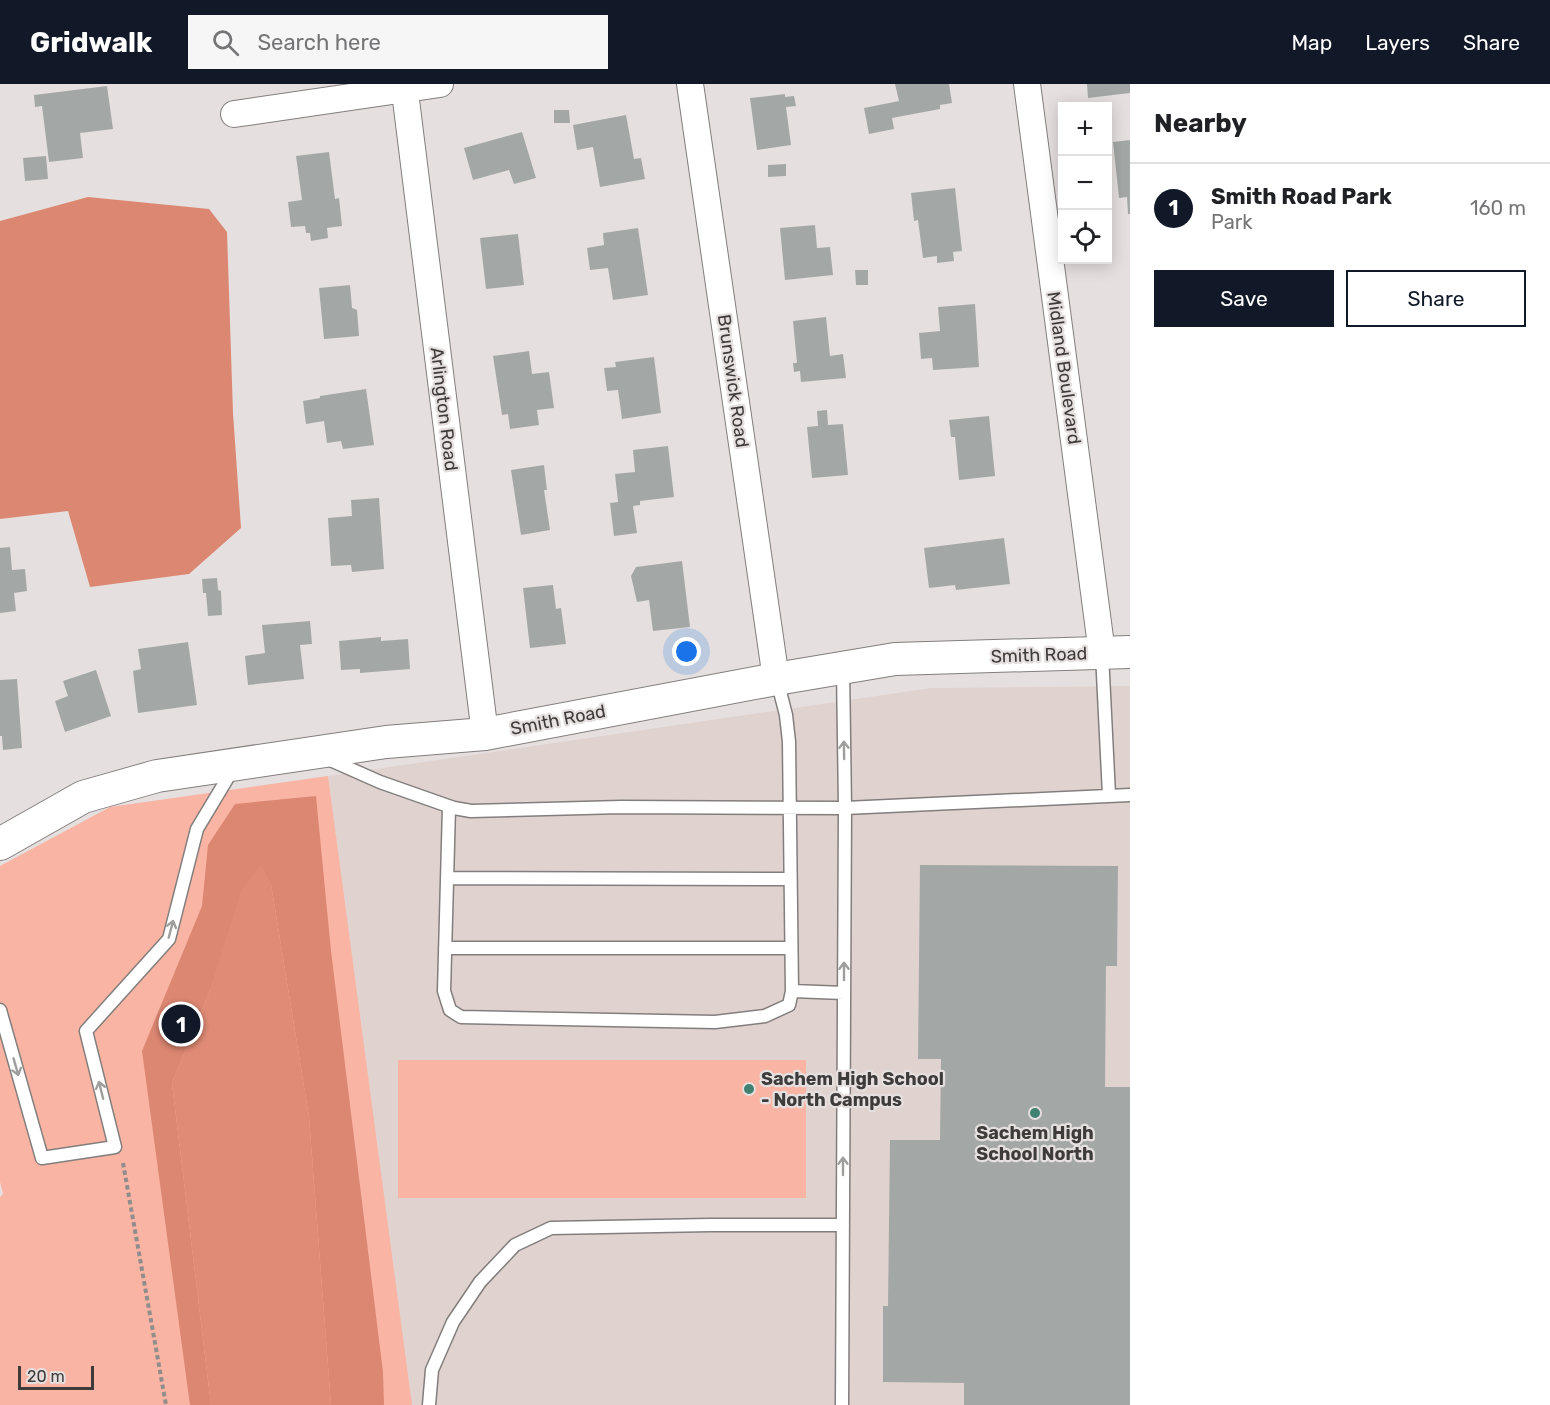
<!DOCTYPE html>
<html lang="en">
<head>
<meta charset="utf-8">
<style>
	:root { --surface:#fff; --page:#f6f6f6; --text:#202124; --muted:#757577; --line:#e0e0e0; --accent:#111827 }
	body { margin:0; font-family:Rubik,sans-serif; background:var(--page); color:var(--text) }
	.controls { position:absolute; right:18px; top:18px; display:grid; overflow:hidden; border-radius:0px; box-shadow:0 3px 15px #0003 }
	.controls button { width:54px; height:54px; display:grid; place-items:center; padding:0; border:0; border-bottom:2px solid var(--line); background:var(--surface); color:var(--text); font:30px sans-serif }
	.scale { position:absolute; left:18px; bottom:15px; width:76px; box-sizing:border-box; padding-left:6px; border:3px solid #3e3c3b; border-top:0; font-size:16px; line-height:21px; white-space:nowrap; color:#3e3c3b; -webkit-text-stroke:4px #e5e0df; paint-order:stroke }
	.you { position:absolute; left:687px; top:568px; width:21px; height:21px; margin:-15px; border:4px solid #fff; border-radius:50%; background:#1a73e8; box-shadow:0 0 0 9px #1a73e833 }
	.badge { display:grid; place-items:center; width:39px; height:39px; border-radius:50%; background:var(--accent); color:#fff; font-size:20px; font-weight:700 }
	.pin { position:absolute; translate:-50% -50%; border:3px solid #fff; box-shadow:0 2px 6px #0006 }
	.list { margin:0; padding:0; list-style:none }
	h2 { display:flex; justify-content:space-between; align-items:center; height:78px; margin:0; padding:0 24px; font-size:26px }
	h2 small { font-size:20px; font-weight:400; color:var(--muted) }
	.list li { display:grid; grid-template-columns:39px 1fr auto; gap:18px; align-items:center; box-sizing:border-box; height:90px; padding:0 24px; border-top:2px solid var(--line) }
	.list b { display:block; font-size:22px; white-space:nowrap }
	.list p { margin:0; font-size:20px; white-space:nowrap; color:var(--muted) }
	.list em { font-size:20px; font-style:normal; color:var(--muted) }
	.actions { display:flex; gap:12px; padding:18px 24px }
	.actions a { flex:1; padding:14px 0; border:2px solid var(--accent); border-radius:0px; text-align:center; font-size:21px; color:var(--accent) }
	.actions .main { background:var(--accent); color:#fff }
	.icon { flex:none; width:33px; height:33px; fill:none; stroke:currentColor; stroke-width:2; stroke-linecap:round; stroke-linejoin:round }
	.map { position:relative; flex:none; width:1130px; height:1321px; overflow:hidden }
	header { display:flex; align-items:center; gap:36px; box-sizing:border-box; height:84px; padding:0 30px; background:var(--accent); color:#fff }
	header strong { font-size:28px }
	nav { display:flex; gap:33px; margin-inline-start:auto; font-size:21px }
	.search { width:420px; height:54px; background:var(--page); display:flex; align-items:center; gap:15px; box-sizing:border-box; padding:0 21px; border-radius:0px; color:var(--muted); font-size:22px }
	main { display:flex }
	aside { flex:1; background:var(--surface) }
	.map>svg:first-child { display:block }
	.built { fill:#e0d2cf }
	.green { fill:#fab4a3 }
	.forest { fill:#dc8772 }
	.water { fill:#e08b76 }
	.building { fill:#a3a8a7 }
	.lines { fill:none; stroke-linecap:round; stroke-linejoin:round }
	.service-casing { stroke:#827e7d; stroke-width:15 }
	.minor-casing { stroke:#827e7d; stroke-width:28 }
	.tertiary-casing { stroke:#827e7d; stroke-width:34 }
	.path { stroke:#918d8c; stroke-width:4; stroke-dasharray:4.5 3; stroke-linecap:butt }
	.service { stroke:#fff; stroke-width:12 }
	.minor { stroke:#fff; stroke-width:26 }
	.tertiary { stroke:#fff; stroke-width:32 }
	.oneway { stroke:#9e9e9d }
	.poi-dot { fill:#408172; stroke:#e5e0df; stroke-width:2 }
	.labels { text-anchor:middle; stroke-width:4.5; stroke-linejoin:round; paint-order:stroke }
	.street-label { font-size:18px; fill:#3e3c3b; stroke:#e5e0df }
	.poi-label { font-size:18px; font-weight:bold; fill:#3e3c3b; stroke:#e5e0df; text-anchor:start }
</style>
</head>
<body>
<header>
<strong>Gridwalk</strong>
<div class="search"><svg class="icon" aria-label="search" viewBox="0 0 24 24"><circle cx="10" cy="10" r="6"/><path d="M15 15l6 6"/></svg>Search here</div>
<nav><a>Map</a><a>Layers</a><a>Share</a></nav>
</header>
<main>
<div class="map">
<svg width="1130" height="1321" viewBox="0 0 1130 1321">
	<rect width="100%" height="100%" fill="#e5e0df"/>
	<!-- built -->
	<path class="built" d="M1130,602v719h-721l-81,-629 603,-88z"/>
	<!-- green -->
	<path class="green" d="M328,692l84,629h-412v-208l3,-3 -3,-12v-316l110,-59z
		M398,976h408v138h-408z"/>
	<!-- forest -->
	<path class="forest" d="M88,113l121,12 18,23 6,181 8,115 -52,46 -99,13 -22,-76 -68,8v-298z
		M316,712l15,155 52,421 1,33h-53l-22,-288 -38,-233 -61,106 -38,93 39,322h-21l-48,-354 60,-145 6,-61 27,-41z"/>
	<!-- water -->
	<path class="water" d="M261,781l10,19 38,233 22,288h-120l-39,-322 38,-93 31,-99z"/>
	<!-- building -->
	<path class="building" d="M895,0h54l3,19 -12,2v4l-48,9 2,11 -25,5 -5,-26 35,-7z
		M1087,0h43v9l-42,5z
		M107,2l6,43 -33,4 3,25 -34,4 -7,-56 -7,1 -1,-12z
		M785,10v3l9,-1 2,10 -10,1 5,38 -34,5 -7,-52z
		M554,26h15l1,13h-16z
		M626,31l8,44 7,-1 4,21 -45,8 -7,-40 -16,3 -4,-25z
		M522,48l14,46 -22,6 -5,-14 -36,10 -9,-32z
		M1130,56v74h-2l-1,-17 -8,1 -6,-56z
		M329,68l6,47 4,-1 3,28 -15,2 1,10 -17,3 -1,-8h-4l-1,-7 -14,1 -3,-25 14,-2 -6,-44z
		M46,72l2,23 -23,2 -2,-23z
		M786,80v12l-18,1v-12z
		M955,104l7,63 -9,1 1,9 -17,2v-7l-14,2 -5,-38 -4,1 -3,-28z
		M815,141l2,23 13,-1 3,28 -48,5 -5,-52z
		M638,144l10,67 -35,5 -5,-32 -18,2 -3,-22 17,-3 -1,-12z
		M518,150l6,51 -38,4 -6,-51z
		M855,186h13v15h-12z
		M350,201l2,23 5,2 2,26 -35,3 -5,-51z
		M975,220l4,63 -46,3 -1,-12 -11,1 -2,-26 21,-2 -2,-24z
		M826,233l4,39 13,-2 3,24 -45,4 -1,-11 -6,1 -1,-9h4l-4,-42z
		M529,267l3,23 17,-2 5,36 -17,2 2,15 -29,4 -2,-15 -6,1 -9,-59z
		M654,273l7,56 -39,6 -4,-29 -11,1 -3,-23 12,-1 -1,-5z
		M366,305l8,56 -31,4 -2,-8 -14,2 -3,-22 -18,3 -3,-23 17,-3v-2z
		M827,326l1,15 15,-1 5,51 -36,3 -5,-51 11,-1 -1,-15z
		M989,332l6,60 -36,4 -4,-43h-4l-2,-17z
		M668,362l6,51 -34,4v4l-7,1 4,27 -23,3 -4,-33 8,-1 -3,-28 20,-2 -2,-22z
		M544,381l3,25h-3l6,40 -29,5 -10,-65z
		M379,414l5,71 -32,3 -1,-7 -20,1 -3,-48 24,-2 -1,-16z
		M1004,454l6,46 -54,6 -1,-5 -26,3 -5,-40z
		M10,463l2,23 13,-1 2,22 -13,2 2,18 -16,2v-65z
		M682,477l8,66 -37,4 -4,-31 -12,2 -6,-26 5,-9z
		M217,494l1,12 3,1 1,24 -14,1 -2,-23h-3l-1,-14z
		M553,501l3,24 5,-1 5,36 -36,4 -7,-60z
		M310,537l2,23 -12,1 4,34 -56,6 -3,-29 20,-3 -3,-28z
		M381,553v4l27,-2 2,30 -50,4v-4l-19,1 -2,-29z
		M188,558l9,63 -59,8 -5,-42 8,-2 -3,-20z
		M96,586l15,46 -46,16 -10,-31 13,-5 -5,-15z
		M17,595l5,69 -19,2 -1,-14h-2v-56z
		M920,781l198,1 -1,100h-11l-1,121h25v318h-166v-22l-81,-1v-76h5l2,-166h50l1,-81h-23z"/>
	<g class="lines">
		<!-- service casing -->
		<g class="service-casing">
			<path id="service" d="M1102,570l7,141
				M328,675l52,23 74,26 17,3 150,-4 224,1 285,-13
				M449,723l-5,184 6,19 11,7 254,5 50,-6 24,-11 3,-14 -3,-249 -3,-27 -9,-35
				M447,794l343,1
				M445,864h346
				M792,907l52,2
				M0,926l42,148 73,-11 -29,-116 83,-92 28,-110 36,-60
				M429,1321l3,-35 21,-48 27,-40 35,-37 36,-17 159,-3h133
				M842,1321l3,-597 -2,-139"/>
		</g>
		<!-- minor casing -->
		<g class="minor-casing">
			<path id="minor" d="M404,0l81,650
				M690,0l86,595
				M1027,0l75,569
				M234,30l206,-30"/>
		</g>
		<!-- tertiary casing -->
		<g class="tertiary-casing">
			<path id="tertiary" d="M0,760l83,-47 74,-21 229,-34 99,-8 291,-55 119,-20 235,-7"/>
		</g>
		<!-- path -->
		<path class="path" d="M123,1079l43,242"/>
		<!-- service -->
		<use href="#service" class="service"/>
		<!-- minor -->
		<use href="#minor" class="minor"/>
		<!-- tertiary -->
		<use href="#tertiary" class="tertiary"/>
	</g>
	<!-- one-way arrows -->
	<defs><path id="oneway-shaft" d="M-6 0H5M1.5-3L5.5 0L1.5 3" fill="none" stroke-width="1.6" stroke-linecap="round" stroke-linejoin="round" transform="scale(1.5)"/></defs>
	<g class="oneway">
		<use href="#oneway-shaft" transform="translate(844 666) rotate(-91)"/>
		<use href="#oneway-shaft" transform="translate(171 845) rotate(-75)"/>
		<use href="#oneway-shaft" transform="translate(844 887) rotate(-90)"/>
		<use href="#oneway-shaft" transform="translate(16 983) rotate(74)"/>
		<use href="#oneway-shaft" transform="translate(101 1006) rotate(-104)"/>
		<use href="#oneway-shaft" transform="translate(843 1082) rotate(-90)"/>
	</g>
	<!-- markers -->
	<g class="poi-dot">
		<circle cx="749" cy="1005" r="6"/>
		<circle cx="1035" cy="1029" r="6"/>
	</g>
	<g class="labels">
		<!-- street labels -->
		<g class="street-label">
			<text transform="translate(1064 284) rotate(82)" y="6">Midland Boulevard</text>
			<text transform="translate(733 297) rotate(82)" y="6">Brunswick Road</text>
			<text transform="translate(444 325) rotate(83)" y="6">Arlington Road</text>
			<text transform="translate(1039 571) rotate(-2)" y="6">Smith Road</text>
			<text transform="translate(558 636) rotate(-11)" y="6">Smith Road</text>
		</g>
		<!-- poi labels -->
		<g class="poi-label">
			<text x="761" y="1001">Sachem High School<tspan x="761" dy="21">- North Campus</tspan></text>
			<text x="1035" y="1055" text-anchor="middle">Sachem High<tspan x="1035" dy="21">School North</tspan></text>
		</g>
	</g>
</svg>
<div class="controls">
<button>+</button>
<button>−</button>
<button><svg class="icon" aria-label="locate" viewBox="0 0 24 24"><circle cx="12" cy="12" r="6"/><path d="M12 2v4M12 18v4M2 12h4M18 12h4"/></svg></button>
</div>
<div class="scale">20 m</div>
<div class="you"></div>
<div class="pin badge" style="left:181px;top:940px">1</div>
</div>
<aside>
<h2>Nearby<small></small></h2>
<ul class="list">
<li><span class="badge">1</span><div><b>Smith Road Park</b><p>Park</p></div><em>160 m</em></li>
</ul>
<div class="actions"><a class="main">Save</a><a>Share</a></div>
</aside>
</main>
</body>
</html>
